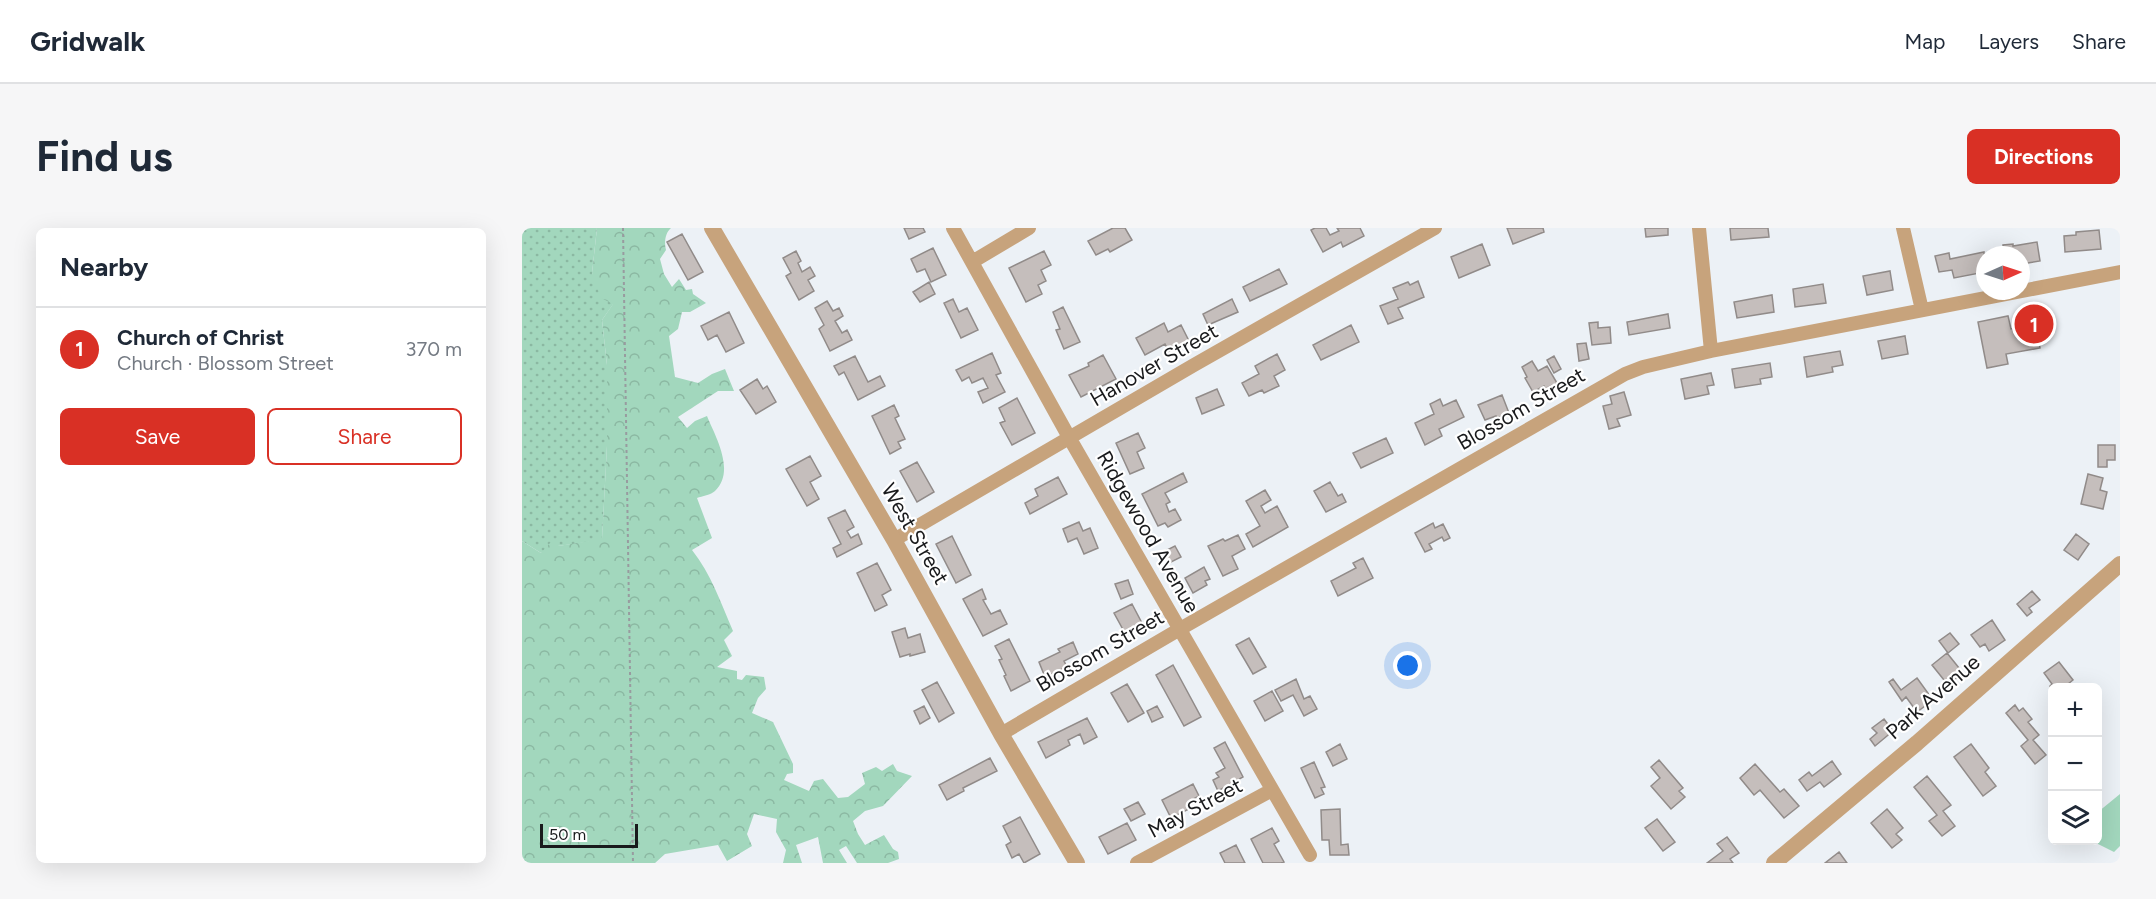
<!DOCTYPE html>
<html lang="en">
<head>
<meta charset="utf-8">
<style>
	:root { --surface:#fff; --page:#f6f6f7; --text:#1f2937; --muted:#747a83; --line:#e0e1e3; --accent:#d93025 }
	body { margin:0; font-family:Figtree,sans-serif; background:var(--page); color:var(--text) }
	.controls { position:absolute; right:18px; bottom:18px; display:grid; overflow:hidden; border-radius:9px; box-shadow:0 6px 24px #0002 }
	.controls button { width:54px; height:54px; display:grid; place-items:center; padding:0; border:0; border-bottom:2px solid var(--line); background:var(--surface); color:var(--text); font:30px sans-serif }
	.compass { position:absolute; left:1454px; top:18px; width:54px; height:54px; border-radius:50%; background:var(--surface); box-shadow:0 6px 24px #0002; rotate:87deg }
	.scale { position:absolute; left:18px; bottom:15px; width:98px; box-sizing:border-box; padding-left:6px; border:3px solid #191a1c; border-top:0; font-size:16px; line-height:21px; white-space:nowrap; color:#191a1c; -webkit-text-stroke:4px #fff; paint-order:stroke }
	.you { position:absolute; left:886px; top:438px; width:21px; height:21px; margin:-15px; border:4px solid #fff; border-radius:50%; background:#1a73e8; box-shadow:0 0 0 9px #1a73e833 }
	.badge { display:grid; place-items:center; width:39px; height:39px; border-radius:50%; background:var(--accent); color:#fff; font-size:20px; font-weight:700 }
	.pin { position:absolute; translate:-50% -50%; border:3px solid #fff; box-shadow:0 2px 6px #0006 }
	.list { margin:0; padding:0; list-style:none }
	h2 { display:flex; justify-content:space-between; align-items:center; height:78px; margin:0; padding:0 24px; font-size:26px }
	h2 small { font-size:20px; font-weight:400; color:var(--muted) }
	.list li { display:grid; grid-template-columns:39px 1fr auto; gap:18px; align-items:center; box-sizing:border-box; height:84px; padding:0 24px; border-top:2px solid var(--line) }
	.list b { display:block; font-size:22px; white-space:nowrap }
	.list p { margin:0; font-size:20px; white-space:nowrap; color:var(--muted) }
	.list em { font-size:20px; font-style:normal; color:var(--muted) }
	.actions { display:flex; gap:12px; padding:18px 24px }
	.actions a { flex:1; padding:14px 0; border:2px solid var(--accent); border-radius:9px; text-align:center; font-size:21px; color:var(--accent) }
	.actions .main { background:var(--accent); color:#fff }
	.icon { flex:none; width:33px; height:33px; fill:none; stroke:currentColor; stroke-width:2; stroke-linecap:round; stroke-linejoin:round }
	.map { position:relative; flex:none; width:1598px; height:635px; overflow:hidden; border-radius:9px }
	header { display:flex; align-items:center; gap:36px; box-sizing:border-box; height:84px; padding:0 30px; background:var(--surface); border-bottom:2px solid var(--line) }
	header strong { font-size:28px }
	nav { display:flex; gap:33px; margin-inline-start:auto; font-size:21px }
	.intro { display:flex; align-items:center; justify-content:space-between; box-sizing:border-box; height:144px; padding:0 36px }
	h1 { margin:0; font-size:42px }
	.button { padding:15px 27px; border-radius:9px; background:var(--accent); color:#fff; font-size:21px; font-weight:700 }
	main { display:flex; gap:36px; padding:0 36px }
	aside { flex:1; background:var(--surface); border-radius:9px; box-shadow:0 6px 24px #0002 }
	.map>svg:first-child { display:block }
	.grass { fill:url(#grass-dots) }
	.forest { fill:url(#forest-crowns) }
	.park { fill:#a2d7bd }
	.building { fill:#c5bebc; stroke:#918b89; stroke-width:1.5 }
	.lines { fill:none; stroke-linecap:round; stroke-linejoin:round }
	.path { stroke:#989b9f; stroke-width:2; stroke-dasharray:3 3; stroke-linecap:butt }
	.minor { stroke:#c7a37c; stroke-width:14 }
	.tertiary { stroke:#c7a37c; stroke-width:16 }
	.labels { text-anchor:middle; stroke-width:4.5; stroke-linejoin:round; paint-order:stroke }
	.street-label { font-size:21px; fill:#191a1c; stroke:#fff }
</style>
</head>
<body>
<header>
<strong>Gridwalk</strong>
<nav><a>Map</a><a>Layers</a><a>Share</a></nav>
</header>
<div class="intro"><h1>Find us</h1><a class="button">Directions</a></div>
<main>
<aside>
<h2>Nearby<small></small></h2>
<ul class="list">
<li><span class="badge">1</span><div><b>Church of Christ</b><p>Church · Blossom Street</p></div><em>370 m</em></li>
</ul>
<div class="actions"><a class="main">Save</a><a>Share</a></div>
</aside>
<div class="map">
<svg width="1598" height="635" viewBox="0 0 1598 635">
	<defs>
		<pattern id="grass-dots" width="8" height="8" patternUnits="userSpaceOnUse" patternTransform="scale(1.5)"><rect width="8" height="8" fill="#a2d7bd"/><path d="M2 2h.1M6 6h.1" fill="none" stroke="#8bb8a2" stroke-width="1.8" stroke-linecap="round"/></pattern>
		<pattern id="forest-crowns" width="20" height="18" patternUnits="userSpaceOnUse" patternTransform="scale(1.5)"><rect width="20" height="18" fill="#a2d7bd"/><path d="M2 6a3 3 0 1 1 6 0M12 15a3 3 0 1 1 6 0" fill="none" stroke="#8bb8a2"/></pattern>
	</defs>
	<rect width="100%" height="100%" fill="#ecf1f6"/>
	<!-- grass -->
	<path class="grass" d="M0,0h75l-5,45 22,30 -12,17 5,45v81l-5,94 -44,6 -17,7 -19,-12z"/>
	<!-- forest -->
	<path class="forest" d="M75,0h74c-6,5 -7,15 -5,22l-6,9 4,15 8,13 7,-8 7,11 6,-1 1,5 13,9 -16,9h-8l-4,17 -9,7 6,41 23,6 14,-9 13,-5 9,22h-16l-40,26 9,11 8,-7 12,-5c8,20 29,55 8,75 -4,4 -13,5 -18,7l15,40 -20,12c19,24 29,53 41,81l-9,9 8,16 -15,11 20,4v8l5,1 4,-5 18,2 2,12 -8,9 -6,15 21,9 20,42v9l-6,1 -3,6 25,11 5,-10 9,-2 15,19 10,-1 17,-13 -3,-11 14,-6 6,4 11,-7 4,7 15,5 -29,30 -18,5 -12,10 5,13 7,11 19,-10 9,14 5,3 1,7 -11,4h-31l-11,-17 -7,4 8,13h-24l-5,-26 -22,8 6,18h-19l3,-13 -10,-18 1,-13 -23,-5 -7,20 5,12 -25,15 -9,-16 -53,9 -10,9h-133v-322l19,12 10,-11 7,4 44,-7 5,-93v-81l-5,-45 11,-16 -12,-6 -9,-25z"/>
	<!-- park -->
	<path class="park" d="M1598,566v52l-6,6 -22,-11 6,-1v-28z"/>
	<!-- building -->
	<path class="building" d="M382,0h19l2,4 -16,7z
		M591,0h12l7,12 -22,12 -2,-3 -12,6 -8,-14z
		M793,0h11l4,7 9,-4 -2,-3h23l4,8 -21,11 -2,-5 -18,10 -12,-22z
		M985,0h36l1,4 -31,12z
		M1123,0h23v7l-22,2z
		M1208,0h38l1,9 -38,3z
		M1577,2l2,19 -36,3 -1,-16 12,-1v-3z
		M160,6l21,38 -15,8 -21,-38z
		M1515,14l3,19 -19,3v-9h-17l-1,-10 10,-1v2z
		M960,16l8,21 -31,13 -8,-21z
		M411,20l13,27 -15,7 -6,-13 -8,3 -6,-13z
		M274,23l5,10 -3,2 4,9 8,-5 5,9 -7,4 6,11 -15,9 -13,-24 5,-3 -8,-15z
		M522,23l7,14 -10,5 5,11 -8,4 4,9 -16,8 -17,-34z
		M1462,24l1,20 -31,6 -2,-8 -13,2 -4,-16 14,-3 1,6z
		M757,41l8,15 -37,17 -7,-14z
		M1368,43l3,19 -26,5 -4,-19z
		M896,53l6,16 -26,11 5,10 -15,6 -8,-18 18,-7 -5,-11 15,-6 2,3z
		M407,54l6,12 -15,8 -7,-10z
		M1301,56l3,19 -31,4 -2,-18z
		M1250,67l2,17 -37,6 -3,-16z
		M431,71l6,13 8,-4 11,22 -17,8 -17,-35z
		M710,71l6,13 -30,13 -5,-11z
		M305,73l6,10 6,-3 4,8 -8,5 7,12 5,-3 5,10 -22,11 -11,-22 5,-4 -9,-17z
		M541,79l17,35 -16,7 -8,-19 4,-1 -7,-17z
		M207,84l15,31 -18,9 -9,-17 -9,5 -7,-14z
		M1146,86l2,14 -41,7 -2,-13z
		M1486,88l3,13 11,-2 -1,-5 14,-2 5,28 -34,6 2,10 -21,4 -9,-46z
		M1076,94v6l12,-1 1,16 -19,2 -3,-22z
		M642,95l4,9 13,-7 8,16 -20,11 -4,-8 -20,11 -9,-17z
		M829,97l8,17 -38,18 -8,-15z
		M1383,108l3,18 -26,5 -4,-18z
		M1064,115l3,16 -10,2 -2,-17z
		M1318,123l3,14 -11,2 1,5 -26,5 -3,-20z
		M470,125l9,20 -5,2 9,17 -22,11 -5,-11 10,-4 -5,-10 -11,5 -3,-6 -7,4 -6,-11z
		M755,126l8,16 -11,6 5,10 -15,7 -2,-3 -13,6 -7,-13 17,-9 -4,-8z
		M581,127l13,24 -35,18 -12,-22 20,-9 -1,-3z
		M333,128l13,26 12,-6 5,10 -27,14 -14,-28 -5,3 -5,-9z
		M1032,128l7,13 -7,4 -7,-13z
		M1010,133l6,10 9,-5 10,17 -12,6 -1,-3 -11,6 -8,-14 2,-1 -5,-10z
		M1248,135l2,14 -12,2 1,5 -26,4 -3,-19z
		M1189,145l3,12 -7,1 2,8 -24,5 -4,-20z
		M235,151l6,10 4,-3 9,16 -20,12 -16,-24z
		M695,161l7,16 -22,9 -6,-16z
		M1102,164l7,23 -14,4 3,7 -11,3 -6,-23 9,-2 -2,-8z
		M980,167l7,18 -12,5 -1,-2 -11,4 -7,-15z
		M495,170l18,35 -23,12 -12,-22 5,-2 -6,-13z
		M918,171l3,7 13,-6 8,17 -25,12 3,7 -17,9 -10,-22 19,-9 -4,-10z
		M372,177l5,11 -4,2 10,21 -7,3 3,6 -11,6 -18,-38z
		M616,205l7,15 -8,4 7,16 -14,6 -14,-31z
		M864,210l7,15 -32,15 -8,-15z
		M1576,217h17v15h-8v7h-9z
		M288,228l11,20 -11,6 9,17 -12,7 -21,-37z
		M395,234l17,30 -17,10 -17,-31z
		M661,245l4,9 -22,11 5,9 -4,2 3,8 6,-3 6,11 -13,7 -3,-4 -7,3 -16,-32z
		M1566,246l15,4 -3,12 7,2 -4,17 -22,-5z
		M536,249l9,17 -37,20 -5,-11 13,-7 -3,-7z
		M808,254l8,14 4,-2 4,8 -20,10 -12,-21z
		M743,262l6,10 -10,6 4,7 12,-7 11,21 -35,20 -7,-13 14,-8 -14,-25z
		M323,282l9,17 -7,4 4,7 7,-4 4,10 -25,13 -4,-9 8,-4 -13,-26z
		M557,294l4,9 7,-3 8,20 -14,6 -7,-16 -9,4 -5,-13z
		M911,295l2,5 8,-4 7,14 -6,3 -2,-4 -13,7 3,5 -7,3 -10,-19z
		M1554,306l13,10 -11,16 -14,-10z
		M716,307l7,14 -13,7 6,13 -15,7 -15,-30 15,-7 2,2z
		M430,308l19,39 -15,8 -20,-39z
		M653,318l6,11 -12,6 -6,-11z
		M841,330l10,20 -35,18 -7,-15 25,-13 -3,-5z
		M355,335l14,27 -9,5 5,10 -12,6 -18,-38z
		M682,339l6,12 -5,2 2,4 -14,8 -8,-15z
		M606,352l5,14 -12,5 -6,-15z
		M460,361l4,10 -3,1 8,14 9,-4 7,14 -24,12 -20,-37z
		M1510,363l8,9 -11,8 3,4 -5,4 -10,-12z
		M610,376l11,21 -17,10 -12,-22z
		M1470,392l13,20 -16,11 -4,-7 -5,3 -9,-12z
		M383,400l3,10 12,-4 5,18 -15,4v-2l-10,3 -8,-25z
		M1428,405l9,11 -11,9 -9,-12z
		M727,410l17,29 -13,7 -17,-29z
		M487,411l21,42 -19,10 -7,-15 2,-1 -7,-15 3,-1 -7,-13z
		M551,414l5,12 -14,7 3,6 -22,10 -6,-15 21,-10 -2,-3z
		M1425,425l16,20 -15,12 -16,-20z
		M1537,434l14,18 -10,8h-11v1l-2,-3 2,-2 -8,-11z
		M651,437l28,52 -17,9 -28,-51z
		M1395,450l16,22 -16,12 -11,-15 -4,4 -13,-19 4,-3 8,11z
		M774,451l8,20 6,-3 7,13 -13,7 -11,-21 -12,6 -6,-11z
		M415,454l17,31 -15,9 -17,-32z
		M605,456l17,29 -16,9 -17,-29z
		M750,463l11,20 -18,10 -11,-20z
		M1493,477l4,6 4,-3 9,11 -4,3 11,13 -6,5 13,15 -11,9 -14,-18 7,-6 -22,-27z
		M402,478l6,12 -10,6 -6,-13z
		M635,478l6,11 -11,5 -5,-11z
		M565,490l10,19 -13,7 -4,-10 -12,6 2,5 -24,13 -8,-16z
		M1362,491l9,12 -18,15 -5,-7 7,-6 -5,-5z
		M703,514l18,35 -25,14 -5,-11 6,-3 -3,-4 9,-5 -11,-20z
		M818,516l7,15 -14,7 -7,-14z
		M1449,516l18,24 -4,4 11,14 -13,10 -29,-39z
		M468,530l7,13 -34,17 1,3 -17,9 -8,-15z
		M1137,532l24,28 -4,3 6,6 -14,12 -20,-23 9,-8 -9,-11z
		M1310,533l9,13 -17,13 -4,-5 -13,9 -8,-11 10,-8 3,4z
		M792,534l11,25 -4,1 3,6 -9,4 -14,-30z
		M1233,536l25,28 4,-3 15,17 -15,12 -24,-28 -6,5 -14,-17z
		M1405,548l24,29 -8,6 12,15 -13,10 -13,-15 8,-6 -23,-28z
		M671,556l6,12 -11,6 3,6 -20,10 -9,-18z
		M616,574l7,12 -14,7 -7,-12z
		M818,581l1,36 7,-1 1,11h-19l-1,-15h-7l-1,-30z
		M1365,581l16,19 -7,6 6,6 -10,8 -21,-25z
		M498,589l20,37 -16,9 -5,-9 -7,4 -6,-13 5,-3 -8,-16z
		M1135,591l18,23 -12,9 -18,-23z
		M605,595l9,17 -28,14 -9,-17z
		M750,600l7,13 -5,3 10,18 -3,1h-18l-12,-24z
		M1205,609l12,16 -9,6 3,4h-26l16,-12 -6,-7z
		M714,617l9,18h-20l-5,-10z
		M1317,624l8,11h-22z"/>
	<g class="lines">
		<!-- path -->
		<path class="path" d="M101,0l10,635"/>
		<!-- minor -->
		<path class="minor" d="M431,0l117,211 240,416
			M1177,0l12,123
			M1381,0l19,82
			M450,34l57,-34
			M372,312l300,-175 241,-137
			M479,506l179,-105 445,-255 18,-7 68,-16 409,-79
			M615,635l135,-73"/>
		<!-- tertiary -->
		<path class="tertiary" d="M190,0l182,312 107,194 76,129
			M1252,635l143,-120 203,-179"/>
	</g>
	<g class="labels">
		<!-- street labels -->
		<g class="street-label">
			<text transform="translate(632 137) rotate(-30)" y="7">Hanover Street</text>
			<text transform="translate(999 181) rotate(-30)" y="7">Blossom Street</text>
			<text transform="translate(626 304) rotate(60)" y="7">Ridgewood Avenue</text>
			<text transform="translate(393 306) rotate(60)" y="7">West Street</text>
			<text transform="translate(578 423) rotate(-30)" y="7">Blossom Street</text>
			<text transform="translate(1411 469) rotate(-41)" y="7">Park Avenue</text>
			<text transform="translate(673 580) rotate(-28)" y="7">May Street</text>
		</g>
	</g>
</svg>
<div class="controls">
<button>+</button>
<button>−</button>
<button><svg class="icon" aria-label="layers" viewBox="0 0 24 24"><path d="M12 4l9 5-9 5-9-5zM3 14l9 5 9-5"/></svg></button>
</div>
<svg class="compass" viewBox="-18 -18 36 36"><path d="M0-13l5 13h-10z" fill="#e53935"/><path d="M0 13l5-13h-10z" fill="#747a83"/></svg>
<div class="scale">50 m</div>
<div class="you"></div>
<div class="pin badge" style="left:1512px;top:96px">1</div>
</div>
</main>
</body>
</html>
